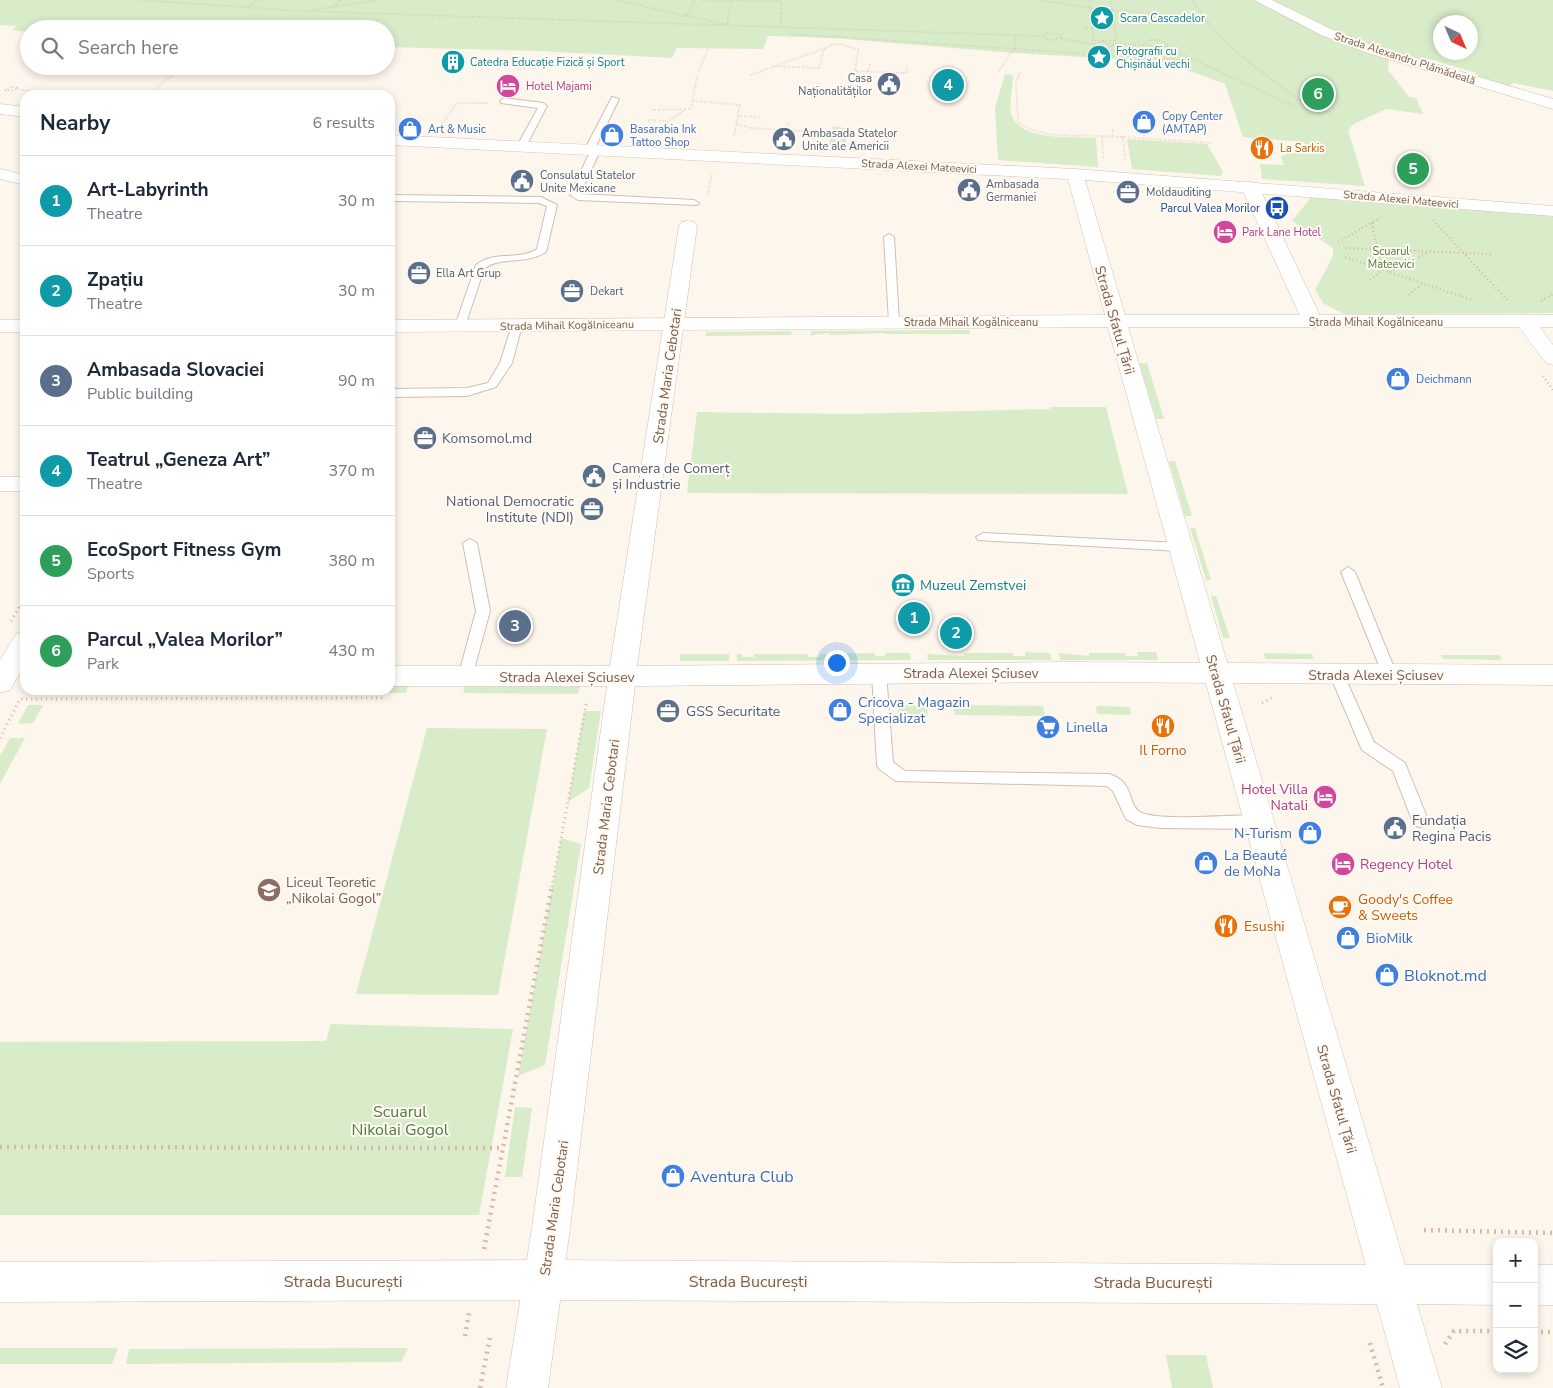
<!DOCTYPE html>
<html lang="en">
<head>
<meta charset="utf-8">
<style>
	:root { --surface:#fff; --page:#f2f2f3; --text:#1f2937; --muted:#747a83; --line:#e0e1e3; --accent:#e76f51 }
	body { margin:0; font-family:"Nunito Sans",sans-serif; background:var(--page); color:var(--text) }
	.controls { position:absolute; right:15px; bottom:15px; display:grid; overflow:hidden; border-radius:10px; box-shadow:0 2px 8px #0003 }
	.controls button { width:45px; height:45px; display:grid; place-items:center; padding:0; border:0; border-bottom:1px solid var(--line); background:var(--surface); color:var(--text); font:25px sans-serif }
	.compass { position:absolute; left:1433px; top:15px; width:45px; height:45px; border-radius:50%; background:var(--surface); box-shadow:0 2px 8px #0003; rotate:136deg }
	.you { position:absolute; left:836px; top:662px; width:18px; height:18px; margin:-12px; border:4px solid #fff; border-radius:50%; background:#1a73e8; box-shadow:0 0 0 8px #1a73e833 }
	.badge { display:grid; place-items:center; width:32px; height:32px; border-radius:50%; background:var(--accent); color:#fff; font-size:16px; font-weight:700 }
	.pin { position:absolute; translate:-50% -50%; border:2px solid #fff; box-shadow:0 1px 5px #0006 }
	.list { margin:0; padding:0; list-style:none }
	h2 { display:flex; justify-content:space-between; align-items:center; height:65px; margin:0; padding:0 20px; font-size:21px }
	h2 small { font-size:16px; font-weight:400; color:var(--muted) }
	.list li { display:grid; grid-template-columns:32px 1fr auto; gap:15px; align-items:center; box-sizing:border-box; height:90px; padding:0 20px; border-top:1px solid var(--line) }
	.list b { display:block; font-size:19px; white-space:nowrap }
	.list p { margin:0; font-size:16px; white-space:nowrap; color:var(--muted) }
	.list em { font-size:16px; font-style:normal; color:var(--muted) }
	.icon { flex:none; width:28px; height:28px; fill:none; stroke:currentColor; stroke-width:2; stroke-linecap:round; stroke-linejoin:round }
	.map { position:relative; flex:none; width:1553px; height:1388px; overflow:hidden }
	.search { position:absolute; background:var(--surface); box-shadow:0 2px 8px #0003; left:20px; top:20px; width:375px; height:55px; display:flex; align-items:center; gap:12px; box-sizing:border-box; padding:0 18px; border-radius:28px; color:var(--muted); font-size:19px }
	.panel { position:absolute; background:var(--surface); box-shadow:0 2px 8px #0003; left:20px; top:90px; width:375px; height:605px; border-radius:15px }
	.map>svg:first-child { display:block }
	.green { fill:#d8ecc9; fill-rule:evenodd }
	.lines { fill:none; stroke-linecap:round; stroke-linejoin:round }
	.lane-casing { stroke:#d1beb0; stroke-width:2 }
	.street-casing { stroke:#d1beb0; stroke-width:1 }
	.secondary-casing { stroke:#d6c0b0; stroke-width:1 }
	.path-far3 { stroke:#d9b8a5; stroke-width:2; stroke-dasharray:0.5 2; stroke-linecap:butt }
	.path-far2 { stroke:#d9b8a5; stroke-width:2.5; stroke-dasharray:1 3; stroke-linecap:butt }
	.path-far1 { stroke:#d9b8a5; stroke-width:3; stroke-dasharray:1 4; stroke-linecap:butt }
	.path { stroke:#d9b8a5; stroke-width:4.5; stroke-dasharray:2 5; stroke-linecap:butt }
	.lane { fill:#fff; fill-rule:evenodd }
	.street { fill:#fff; fill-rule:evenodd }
	.secondary { fill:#fff; fill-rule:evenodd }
	.labels { text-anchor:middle; stroke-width:4; stroke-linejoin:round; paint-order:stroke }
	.far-culture-label { font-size:11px; fill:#0d838f; stroke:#fffaf3; text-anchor:start }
	.far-street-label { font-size:11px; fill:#7a5c4d; stroke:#fffaf3 }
	.far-service-label { font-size:11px; fill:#4e5e75; stroke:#fffaf3; text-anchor:start }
	.far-hotel-label { font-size:11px; fill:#b23c85; stroke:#fffaf3; text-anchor:start }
	.far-shop-label { font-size:11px; fill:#366cbe; stroke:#fffaf3; text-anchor:start }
	.far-food-label { font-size:11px; fill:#c56008; stroke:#fffaf3; text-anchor:start }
	.far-transit-label { font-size:11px; fill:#164399; stroke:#fffaf3; text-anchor:end }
	.far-park-label { font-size:11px; fill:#537a41; stroke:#fffaf3 }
	.street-label { font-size:14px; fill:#7a5c4d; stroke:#fffaf3 }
	.service-label { font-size:14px; fill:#4e5e75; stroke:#fffaf3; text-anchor:start }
	.culture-label { font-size:14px; fill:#0d838f; stroke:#fffaf3; text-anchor:start }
	.shop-label { font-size:14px; fill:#366cbe; stroke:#fffaf3; text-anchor:start }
	.food-label { font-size:14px; fill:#c56008; stroke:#fffaf3; text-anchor:start }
	.hotel-label { font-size:14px; fill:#b23c85; stroke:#fffaf3; text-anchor:end }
	.education-label { font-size:14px; fill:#785e54; stroke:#fffaf3; text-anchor:start }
	.near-shop-label { font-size:16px; fill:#366cbe; stroke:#fffaf3; text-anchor:start }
	.near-park-label { font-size:16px; fill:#537a41; stroke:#fffaf3 }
	.near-street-label { font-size:16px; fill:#7a5c4d; stroke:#fffaf3 }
</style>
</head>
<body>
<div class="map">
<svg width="1553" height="1388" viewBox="0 0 1553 1388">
	<rect width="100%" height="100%" fill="#fdf6ec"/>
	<!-- green -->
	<path class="green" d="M0,0h1553v91l-40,-8 -6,5 -36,-11 5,-4 -47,-14 -6,4 -34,-6 -1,13 21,27 7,1 7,16 -37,-5 -32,15 -6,6 17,56 -103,-7 -2,-15 24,1 -3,-9 8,-3 17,-1 -2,-10 -61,-5 -18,-53 -60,-22 -151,-9 -181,-15 -65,-2 -5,13 -86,-1 -5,10 -133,-7 -153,-4v-18h-357v3l-17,-2 5,-4 -17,-1zM1440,22h30v30h-30z
		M1005,74l8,1c0,8 -4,32 -2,39 10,28 60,22 85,24l2,29 -100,-7 -3,-52z
		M833,126l15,3 -4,23 -16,-1z
		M1127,139l80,5 16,28 -2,4 -89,-7z
		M1312,196l241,19v98l-209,1 -21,-11 -8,-13 18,-34v-8l-41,-27z
		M969,330l1,4h-85v-1l-56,2v-2l-18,2v-4z
		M791,331l1,4 -86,1v-4z
		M1139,363h8l17,56h-8z
		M1050,407h56l22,87 -441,-1 10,-81 153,2 200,-5z
		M1169,461h6l17,55h-7z
		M1190,528h5l16,52h-5z
		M1211,596h5l14,42h-7z
		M1025,652l25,1 2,7h-124l-1,-6 37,2v-3h49v3h12z
		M1137,652h19l2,8h-98l-1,-7 30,3v-3h36l1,3h12z
		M875,653v3h10v-3h25l1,7 -174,1v-7h5v3h12v-3h54v3h12v-3z
		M1264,653l48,1 2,5h-49z
		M680,654h49v7h-49z
		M1441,655h58l3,5 -59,-1z
		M390,686h18l-2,7 -237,1 1,-4h220z
		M465,686l115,1 -2,7 -115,-1z
		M31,690h97l-2,3h-96z
		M28,705h15l-10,18 -15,1z
		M898,705l29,1 1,10 -31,5z
		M954,705l89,1 2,10 -90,-1z
		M1098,706l32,1 1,8 -34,-1 -1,-7z
		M584,711h17l-12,77 -21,14z
		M427,728l120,1 -49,266 -142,-1z
		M10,738h15l-25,46v-28z
		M561,838l20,6 -36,221 -27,11z
		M331,1024l182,5 -34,186h-479v-173l326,-1z
		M515,1107l17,1 -10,69h-17z
		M0,1348h118l-6,16h-112z
		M408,1348l-7,14 -275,2 3,-15z
		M1166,1355h40l7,33h-41z"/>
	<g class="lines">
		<!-- lane casing -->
		<g class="lane-casing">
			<path id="lane" d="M612,97l7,2 -24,49 5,3 -20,43 114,6 5,3 -2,2 -119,-5 -8,-5 19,-41 -5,-3z
				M504,98l39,5 4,3 -23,44 -8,-2 22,-40 -37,-5 -1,-2z
				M636,140l7,2 -6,13 -3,1 -5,-3z
				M390,195l151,2 16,8 -11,47c-20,13 -47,4 -62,17l-19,57 -5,3 -5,-3 21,-61c18,-15 43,-4 61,-16l10,-43 -8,-3 -149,-2z
				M889,234l5,3 5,85 -5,3 -5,-3 -5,-85z
				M517,322l5,3 -10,38 -16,24 -29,9 -77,1v-8l77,-1 21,-5 12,-20 12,-38z
				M983,533l197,10 7,4 -7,4 -202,-11 -2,-3z
				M470,539l7,4 13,68 -18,66 -2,4h-10l-2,-4 18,-66 -13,-68z
				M1348,567l7,5 42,103 -2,4h-10l-2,-4 -42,-103z
				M879,668l5,1 2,4 7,89 12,9 204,3c27,8 17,32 33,39 19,8 91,2 116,2l6,2 2,5 -2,5 -6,2 -98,-1 -23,-3 -11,-6 -13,-28 -6,-5 -211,-5 -17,-12 -2,-4 -5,-92 2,-4z
				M1337,670l5,1 2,4 30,67 31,21 23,57 -2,5 -6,2 -6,-2 -21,-54 -31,-21 -32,-75 2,-4z"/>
		</g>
		<!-- street casing -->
		<g class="street-casing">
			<path id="street" d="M1254,0h18l59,29 44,17 178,53v10l-188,-57 -44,-17z
				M0,169l25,6v10l-25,-6z
				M1250,182l6,1 3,4 64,135 -3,4 -7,2 -7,-2 -3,-4 -62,-135 3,-4z
				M688,221l6,1 3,4 -60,440 431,-4 485,3v20l-485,-3 -433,4 -65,542 -22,160h-42l26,-160 75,-542h-217v-20h220l69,-440 3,-4z
				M0,477h25v14h-25z
				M25,632v32l-15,26 -10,3v-33l16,-26z"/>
		</g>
		<!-- secondary casing -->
		<g class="secondary-casing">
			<path id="secondary" d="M0,104l25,3v10l-25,-3z
				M390,135l685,34 478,37v10l-468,-36 40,135h428v12h-13l13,18v20l-7,-2 -27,-36h-391l277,938h92v40l-80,-1 25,84h-42l-23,-84 -833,-4 -544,2v-40l544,-2 822,5 -258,-938 -718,5v-12l715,-5 -37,-136 -678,-34z
				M0,320h25v12h-25z
				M1534,1265h19v40h-19z"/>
		</g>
		<!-- path-far3 -->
		<path class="path-far3" d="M140,0l162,11 740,25
			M616,0l111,25 4,-25
			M701,0l80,1
			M1039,0l52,8 112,10
			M1090,0l3,40 23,1 -5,-41
			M1193,0c26,46 73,74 114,106
			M781,1v26
			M334,6l7,-6
			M248,7l10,-7
			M311,10l68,-10
			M687,15l8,-15
			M1085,28h8
			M1047,33l12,1 3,4 -13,2 -7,-4z
			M790,34l404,27
			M1015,36v14
			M1062,39l31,5
			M1149,40h11l9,5 -12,3 -12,-4z
			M1103,41l10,5 -11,3 -9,-4z
			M1113,44l34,1
			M1113,45l53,12
			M1166,47l128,59
			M772,66l47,2 5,-19 8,-4 9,-1 17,6 -3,21 51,2 1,-7
			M518,69l27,-2
			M699,71l9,-22
			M999,71l13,-20
			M868,72l2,-8
			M1020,72l-4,10 2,40c22,17 57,13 84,14
			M751,75l74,-27
			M11,87h7l-5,4 -7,-1z
			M16,89l22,3
			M86,95l3,-2
			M153,95l4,-8 27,-21
			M694,101l46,4 -6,31
			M653,110l38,-1 6,-32
			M739,116l21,1
			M648,120l20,1 17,-11
			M737,124l14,4 66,4
			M441,125l16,-22h32
			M1113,129v7
			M787,131l1,-10
			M1123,137l89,6
			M1103,158l-1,-22 21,1 2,23
			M708,194l4,-21
			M1378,219l5,-3"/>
		<!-- path-far2 -->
		<path class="path-far2" d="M1433,220l76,82
			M1372,223l3,17 5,9
			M1338,242l42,-24
			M1346,248l145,6
			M1345,257l127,43
			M1390,272l39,-20
			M1370,280l16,-13 -2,-17
			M1409,295l13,-11
			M1541,301l12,-7
			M1543,376l10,14"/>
		<!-- path-far1 -->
		<path class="path-far1" d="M11,621l14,-23
			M1262,703l11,-6
			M0,738l20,-39 366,-1
			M552,887l35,-187"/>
		<!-- path -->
		<path class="path" d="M0,1147l504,1
			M1424,1230l129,3
			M484,1249l68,-363
			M1534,1332h19
			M465,1336l4,-23
			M1370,1343l13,45
			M1445,1344l9,-13h43
			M480,1388l10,-51"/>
		<!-- lane -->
		<use href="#lane" class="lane"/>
		<!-- street -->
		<use href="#street" class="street"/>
		<!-- secondary -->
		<use href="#secondary" class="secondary"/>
	</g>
	<!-- icons -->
	<defs>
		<g id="sight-disc" transform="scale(1.25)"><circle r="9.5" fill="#0f9aa8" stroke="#fffaf3"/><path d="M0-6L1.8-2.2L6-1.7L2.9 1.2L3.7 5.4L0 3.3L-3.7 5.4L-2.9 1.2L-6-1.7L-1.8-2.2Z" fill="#fff"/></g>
		<g id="building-disc" transform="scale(1.25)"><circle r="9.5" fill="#0f9aa8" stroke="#fffaf3"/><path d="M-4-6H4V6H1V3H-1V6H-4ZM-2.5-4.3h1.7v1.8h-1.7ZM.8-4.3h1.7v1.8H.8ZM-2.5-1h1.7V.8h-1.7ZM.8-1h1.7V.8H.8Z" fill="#fff"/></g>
		<g id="civic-disc" transform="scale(1.25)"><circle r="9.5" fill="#5c6f8a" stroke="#fffaf3"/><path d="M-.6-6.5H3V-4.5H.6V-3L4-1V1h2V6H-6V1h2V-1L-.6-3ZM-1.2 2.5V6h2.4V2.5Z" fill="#fff"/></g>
		<g id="hotel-disc" transform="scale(1.25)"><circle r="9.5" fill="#d1479c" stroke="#fffaf3"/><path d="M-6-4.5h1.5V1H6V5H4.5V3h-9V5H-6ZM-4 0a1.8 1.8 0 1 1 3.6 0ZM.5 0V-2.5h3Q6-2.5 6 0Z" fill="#fff"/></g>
		<g id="shop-disc" transform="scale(1.25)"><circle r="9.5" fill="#3f7fe0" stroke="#fffaf3"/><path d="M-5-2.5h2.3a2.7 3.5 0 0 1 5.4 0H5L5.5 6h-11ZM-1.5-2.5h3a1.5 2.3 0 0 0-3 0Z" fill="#fff"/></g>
		<g id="restaurant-disc" transform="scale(1.25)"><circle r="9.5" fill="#e8710a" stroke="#fffaf3"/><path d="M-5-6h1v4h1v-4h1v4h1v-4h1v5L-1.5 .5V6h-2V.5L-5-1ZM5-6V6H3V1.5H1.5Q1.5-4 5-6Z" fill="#fff"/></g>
		<g id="office-disc" transform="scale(1.25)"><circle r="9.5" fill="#5c6f8a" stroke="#fffaf3"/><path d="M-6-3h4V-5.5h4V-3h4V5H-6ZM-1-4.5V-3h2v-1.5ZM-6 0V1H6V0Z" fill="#fff"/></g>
		<g id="bus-disc" transform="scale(1.25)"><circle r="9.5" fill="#1a4fb4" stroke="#fffaf3"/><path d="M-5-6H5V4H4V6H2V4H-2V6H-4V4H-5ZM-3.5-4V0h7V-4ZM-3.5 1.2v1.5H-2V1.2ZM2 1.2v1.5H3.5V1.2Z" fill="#fff"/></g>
		<g id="museum-disc" transform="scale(1.25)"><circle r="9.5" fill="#0f9aa8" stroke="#fffaf3"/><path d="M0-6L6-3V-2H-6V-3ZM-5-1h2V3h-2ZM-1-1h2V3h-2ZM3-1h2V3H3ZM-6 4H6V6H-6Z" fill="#fff"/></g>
		<g id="supermarket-disc" transform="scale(1.25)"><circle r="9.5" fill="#3f7fe0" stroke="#fffaf3"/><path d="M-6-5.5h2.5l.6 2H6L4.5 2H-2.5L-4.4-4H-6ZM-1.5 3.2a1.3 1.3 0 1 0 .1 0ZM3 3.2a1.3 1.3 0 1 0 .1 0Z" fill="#fff"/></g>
		<g id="school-disc" transform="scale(1.25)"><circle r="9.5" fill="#8d6e63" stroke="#fffaf3"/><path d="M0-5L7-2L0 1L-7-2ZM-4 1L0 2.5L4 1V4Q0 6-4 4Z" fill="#fff"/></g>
		<g id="cafe-disc" transform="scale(1.25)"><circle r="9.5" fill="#e8710a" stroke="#fffaf3"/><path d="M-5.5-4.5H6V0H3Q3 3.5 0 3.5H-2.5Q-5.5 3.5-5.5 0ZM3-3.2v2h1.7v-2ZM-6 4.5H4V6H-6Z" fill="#fff"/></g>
	</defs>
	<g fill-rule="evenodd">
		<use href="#sight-disc" x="1102" y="18"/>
		<use href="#sight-disc" x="1099" y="57"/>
		<use href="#building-disc" x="453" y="62"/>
		<use href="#civic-disc" x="889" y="84"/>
		<use href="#hotel-disc" x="508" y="86"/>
		<use href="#shop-disc" x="1144" y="122"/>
		<use href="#shop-disc" x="410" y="129"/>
		<use href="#shop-disc" x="612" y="135"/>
		<use href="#civic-disc" x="784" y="139"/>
		<use href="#restaurant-disc" x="1262" y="148"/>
		<use href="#civic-disc" x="522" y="181"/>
		<use href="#civic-disc" x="969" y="190"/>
		<use href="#office-disc" x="1128" y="192"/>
		<use href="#bus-disc" x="1277" y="208"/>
		<use href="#hotel-disc" x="1225" y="232"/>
		<use href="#office-disc" x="419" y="273"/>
		<use href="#office-disc" x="572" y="291"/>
		<use href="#shop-disc" x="1398" y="379"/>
		<use href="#office-disc" x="425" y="438"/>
		<use href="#civic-disc" x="594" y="476"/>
		<use href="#office-disc" x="592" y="509"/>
		<use href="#museum-disc" x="903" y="585"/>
		<use href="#shop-disc" x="840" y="710"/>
		<use href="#office-disc" x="668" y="711"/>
		<use href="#restaurant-disc" x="1163" y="726"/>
		<use href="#supermarket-disc" x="1048" y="727"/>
		<use href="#hotel-disc" x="1325" y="797"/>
		<use href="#civic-disc" x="1395" y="828"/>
		<use href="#shop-disc" x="1310" y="833"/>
		<use href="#shop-disc" x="1206" y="863"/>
		<use href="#hotel-disc" x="1343" y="864"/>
		<use href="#school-disc" x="269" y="890"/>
		<use href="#cafe-disc" x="1340" y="907"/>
		<use href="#restaurant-disc" x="1226" y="926"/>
		<use href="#shop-disc" x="1348" y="938"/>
		<use href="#shop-disc" x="1387" y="975"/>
		<use href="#shop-disc" x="673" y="1176"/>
	</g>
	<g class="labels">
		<!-- far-culture labels -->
		<g class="far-culture-label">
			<text x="1120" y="22">Scara Cascadelor</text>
			<text x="1116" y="55">Fotografii cu<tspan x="1116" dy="13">Chișinăul vechi</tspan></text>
			<text x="470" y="66">Catedra Educație Fizică și Sport</text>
		</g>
		<!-- far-street labels -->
		<g class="far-street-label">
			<text transform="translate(1405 58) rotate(18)" y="4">Strada Alexandru Plămădeală</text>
			<text transform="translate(919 166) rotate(3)" y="4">Strada Alexei Mateevici</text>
			<text transform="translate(1401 199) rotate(5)" y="4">Strada Alexei Mateevici</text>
			<text x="971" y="326">Strada Mihail Kogălniceanu</text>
			<text x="1376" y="326">Strada Mihail Kogălniceanu</text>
			<text transform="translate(567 325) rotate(-1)" y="4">Strada Mihail Kogălniceanu</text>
		</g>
		<!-- far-service labels -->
		<g class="far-service-label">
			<text x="872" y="82" text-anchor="end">Casa<tspan x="872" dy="13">Naționalităților</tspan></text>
			<text x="802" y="137">Ambasada Statelor<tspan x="802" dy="13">Unite ale Americii</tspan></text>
			<text x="540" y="179">Consulatul Statelor<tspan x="540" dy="13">Unite Mexicane</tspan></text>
			<text x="986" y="188">Ambasada<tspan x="986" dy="13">Germaniei</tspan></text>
			<text x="1146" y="196">Moldauditing</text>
			<text x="436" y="277">Ella Art Grup</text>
			<text x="590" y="295">Dekart</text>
		</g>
		<!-- far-hotel labels -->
		<g class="far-hotel-label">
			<text x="526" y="90">Hotel Majami</text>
			<text x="1242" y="236">Park Lane Hotel</text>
		</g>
		<!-- far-shop labels -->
		<g class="far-shop-label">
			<text x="1162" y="120">Copy Center<tspan x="1162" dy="13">(AMTAP)</tspan></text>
			<text x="428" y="133">Art &amp; Music</text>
			<text x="630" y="133">Basarabia Ink<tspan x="630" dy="13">Tattoo Shop</tspan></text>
			<text x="1416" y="383">Deichmann</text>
		</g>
		<!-- far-food labels -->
		<g class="far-food-label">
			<text x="1280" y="152">La Sarkis</text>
		</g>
		<!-- far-transit labels -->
		<g class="far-transit-label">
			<text x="1260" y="212">Parcul Valea Morilor</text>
		</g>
		<!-- far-park labels -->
		<g class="far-park-label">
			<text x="1391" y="255">Scuarul<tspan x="1391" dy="13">Mateevici</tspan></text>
		</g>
		<!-- street labels -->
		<g class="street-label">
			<text transform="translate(1115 320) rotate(74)" y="5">Strada Sfatul Țării</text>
			<text transform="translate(667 376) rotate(-82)" y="5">Strada Maria Cebotari</text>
			<text x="971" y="678">Strada Alexei Șciusev</text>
			<text x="1376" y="680">Strada Alexei Șciusev</text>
			<text x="567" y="682">Strada Alexei Șciusev</text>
			<text transform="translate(1226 709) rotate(74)" y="5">Strada Sfatul Țării</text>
			<text transform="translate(606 807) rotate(-83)" y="5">Strada Maria Cebotari</text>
			<text transform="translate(1337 1099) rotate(74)" y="5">Strada Sfatul Țării</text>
			<text transform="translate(554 1208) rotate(-82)" y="5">Strada Maria Cebotari</text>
		</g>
		<!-- service labels -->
		<g class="service-label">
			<text x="442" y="443">Komsomol.md</text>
			<text x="612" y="473">Camera de Comerț<tspan x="612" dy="16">și Industrie</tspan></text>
			<text x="574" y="506" text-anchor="end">National Democratic<tspan x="574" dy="16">Institute (NDI)</tspan></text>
			<text x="686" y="716">GSS Securitate</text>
			<text x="1412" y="825">Fundația<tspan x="1412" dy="16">Regina Pacis</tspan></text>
		</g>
		<!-- culture labels -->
		<g class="culture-label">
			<text x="920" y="590">Muzeul Zemstvei</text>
		</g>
		<!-- shop labels -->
		<g class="shop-label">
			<text x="858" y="707">Cricova - Magazin<tspan x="858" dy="16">Specializat</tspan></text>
			<text x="1066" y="732">Linella</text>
			<text x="1292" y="838" text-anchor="end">N-Turism</text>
			<text x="1224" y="860">La Beauté<tspan x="1224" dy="16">de MoNa</tspan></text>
			<text x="1366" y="943">BioMilk</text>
		</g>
		<!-- food labels -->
		<g class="food-label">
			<text x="1163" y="755" text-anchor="middle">Il Forno</text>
			<text x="1358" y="904">Goody's Coffee<tspan x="1358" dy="16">&amp; Sweets</tspan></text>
			<text x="1244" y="931">Esushi</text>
		</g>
		<!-- hotel labels -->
		<g class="hotel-label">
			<text x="1308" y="794">Hotel Villa<tspan x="1308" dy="16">Natali</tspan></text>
			<text x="1360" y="869" text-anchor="start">Regency Hotel</text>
		</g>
		<!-- education labels -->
		<g class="education-label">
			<text x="286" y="887">Liceul Teoretic<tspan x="286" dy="16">„Nikolai Gogol”</tspan></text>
		</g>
		<!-- near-shop labels -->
		<g class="near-shop-label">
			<text x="1404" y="981">Bloknot.md</text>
			<text x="690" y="1182">Aventura Club</text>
		</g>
		<!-- near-park labels -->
		<g class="near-park-label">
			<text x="400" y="1117">Scuarul<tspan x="400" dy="18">Nikolai Gogol</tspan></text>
		</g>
		<!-- near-street labels -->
		<g class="near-street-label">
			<text x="343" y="1287">Strada București</text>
			<text x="748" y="1287">Strada București</text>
			<text x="1153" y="1288">Strada București</text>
		</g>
	</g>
</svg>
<div class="controls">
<button>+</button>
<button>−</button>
<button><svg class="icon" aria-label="layers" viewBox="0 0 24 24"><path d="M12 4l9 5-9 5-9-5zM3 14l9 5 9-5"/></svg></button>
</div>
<svg class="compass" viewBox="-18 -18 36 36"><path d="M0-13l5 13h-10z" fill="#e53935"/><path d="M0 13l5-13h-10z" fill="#747a83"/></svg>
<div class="you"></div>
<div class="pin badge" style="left:914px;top:618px;background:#0f9aa8">1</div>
<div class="pin badge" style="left:956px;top:633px;background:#0f9aa8">2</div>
<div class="pin badge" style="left:515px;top:626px;background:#5c6f8a">3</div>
<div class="pin badge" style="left:948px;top:85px;background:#0f9aa8">4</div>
<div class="pin badge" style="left:1413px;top:169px;background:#2e9e5b">5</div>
<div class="pin badge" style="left:1318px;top:94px;background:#2e9e5b">6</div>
<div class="search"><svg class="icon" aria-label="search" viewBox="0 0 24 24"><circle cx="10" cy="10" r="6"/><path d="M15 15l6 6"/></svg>Search here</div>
<section class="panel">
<h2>Nearby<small>6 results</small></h2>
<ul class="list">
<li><span class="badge" style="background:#0f9aa8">1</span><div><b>Art-Labyrinth</b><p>Theatre</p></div><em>30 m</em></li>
<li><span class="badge" style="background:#0f9aa8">2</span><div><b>Zpațiu</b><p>Theatre</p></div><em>30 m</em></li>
<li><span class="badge" style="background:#5c6f8a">3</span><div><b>Ambasada Slovaciei</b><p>Public building</p></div><em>90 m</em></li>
<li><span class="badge" style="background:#0f9aa8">4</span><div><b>Teatrul „Geneza Art”</b><p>Theatre</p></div><em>370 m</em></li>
<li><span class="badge" style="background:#2e9e5b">5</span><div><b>EcoSport Fitness Gym</b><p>Sports</p></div><em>380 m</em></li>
<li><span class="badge" style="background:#2e9e5b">6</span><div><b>Parcul „Valea Morilor”</b><p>Park</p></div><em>430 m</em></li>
</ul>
</section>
</div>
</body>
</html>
